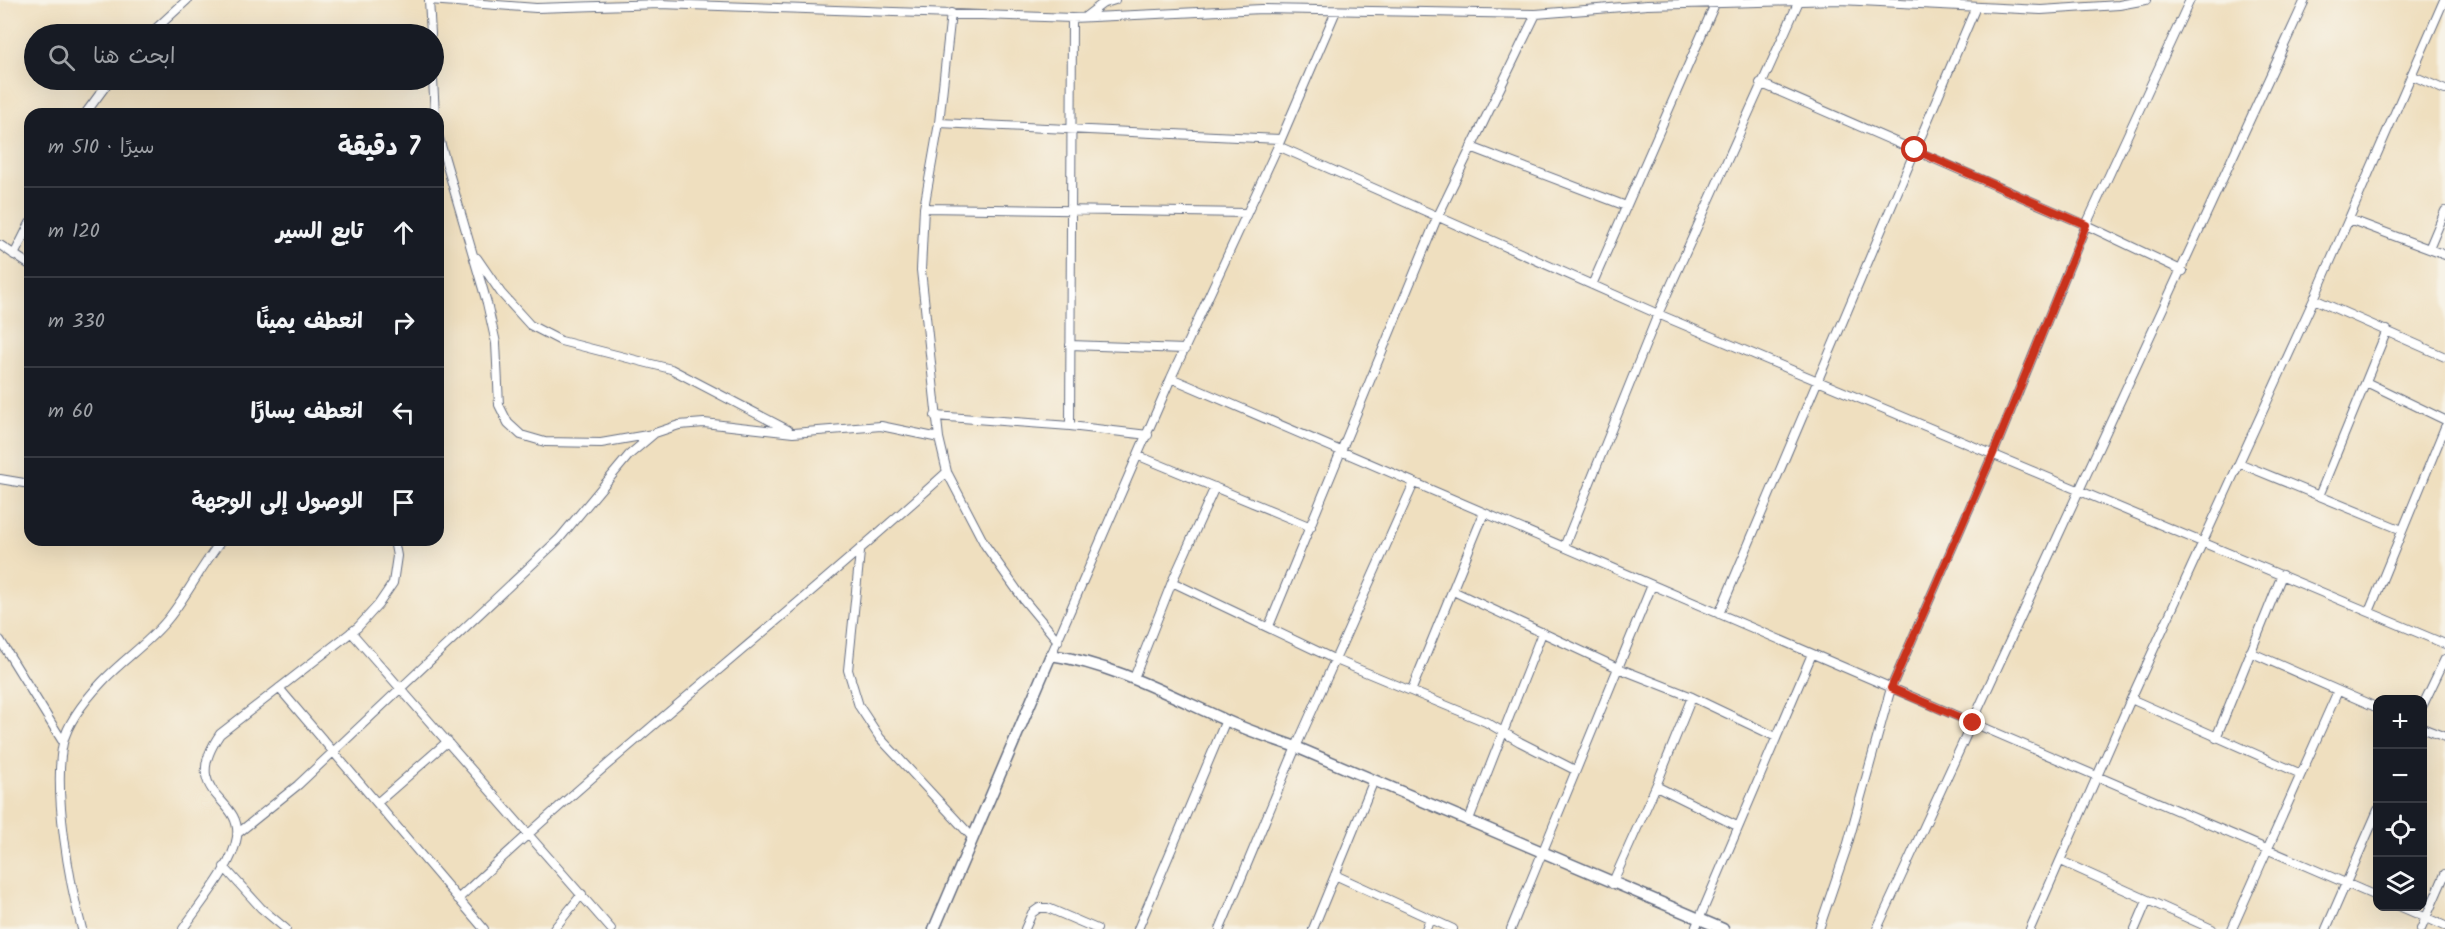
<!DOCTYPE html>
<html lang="ar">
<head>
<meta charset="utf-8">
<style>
	:root { --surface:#171b24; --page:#20242c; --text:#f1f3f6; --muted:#9ea1a6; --line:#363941 }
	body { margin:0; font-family:Kalam,"Playpen Sans Arabic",sans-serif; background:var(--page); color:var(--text); direction:rtl }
	.controls { position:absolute; right:18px; bottom:18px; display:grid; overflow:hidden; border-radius:12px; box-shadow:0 6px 24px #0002 }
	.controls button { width:54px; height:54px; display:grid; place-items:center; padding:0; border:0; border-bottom:2px solid var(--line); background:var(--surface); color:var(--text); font:30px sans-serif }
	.stop { position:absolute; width:18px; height:18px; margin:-14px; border:4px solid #c8321e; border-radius:50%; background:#fff }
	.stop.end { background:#c8321e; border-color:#fff; box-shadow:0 2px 6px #0008 }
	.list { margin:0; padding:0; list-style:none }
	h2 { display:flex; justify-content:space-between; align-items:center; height:78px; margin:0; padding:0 24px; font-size:26px }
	h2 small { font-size:20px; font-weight:400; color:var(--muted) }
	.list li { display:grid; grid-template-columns:39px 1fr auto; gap:18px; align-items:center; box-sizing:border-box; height:90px; padding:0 24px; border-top:2px solid var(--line) }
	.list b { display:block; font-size:22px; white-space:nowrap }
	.list em { font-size:20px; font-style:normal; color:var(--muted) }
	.icon { flex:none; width:33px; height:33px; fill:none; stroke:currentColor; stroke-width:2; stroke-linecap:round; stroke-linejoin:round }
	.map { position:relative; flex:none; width:2445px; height:929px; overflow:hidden; direction:ltr }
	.search { position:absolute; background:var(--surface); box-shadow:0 6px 24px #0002; left:24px; top:24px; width:420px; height:66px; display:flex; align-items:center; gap:15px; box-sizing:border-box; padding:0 21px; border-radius:33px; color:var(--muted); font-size:22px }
	.panel { position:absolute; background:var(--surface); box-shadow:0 6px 24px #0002; left:24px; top:108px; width:420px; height:438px; border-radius:18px; direction:rtl }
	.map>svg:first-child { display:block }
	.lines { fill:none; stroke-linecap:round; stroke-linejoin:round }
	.minor-casing { stroke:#656d80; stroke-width:10 }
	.tertiary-casing { stroke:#656d80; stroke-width:13 }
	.minor { stroke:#fff; stroke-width:8 }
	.tertiary { stroke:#fff; stroke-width:10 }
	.route { stroke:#c8321e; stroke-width:8 }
</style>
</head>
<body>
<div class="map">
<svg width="2445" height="929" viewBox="0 0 2445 929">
	<rect width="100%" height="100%" fill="#f7f3e8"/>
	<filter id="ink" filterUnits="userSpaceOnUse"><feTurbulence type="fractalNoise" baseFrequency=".0167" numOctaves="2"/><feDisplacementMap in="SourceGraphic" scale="12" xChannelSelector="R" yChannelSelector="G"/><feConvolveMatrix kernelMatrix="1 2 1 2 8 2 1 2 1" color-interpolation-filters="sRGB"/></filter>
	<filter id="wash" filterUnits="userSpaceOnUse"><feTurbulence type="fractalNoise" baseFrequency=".008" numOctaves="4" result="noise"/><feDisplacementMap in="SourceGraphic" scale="24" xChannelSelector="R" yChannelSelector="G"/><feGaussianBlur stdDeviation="1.35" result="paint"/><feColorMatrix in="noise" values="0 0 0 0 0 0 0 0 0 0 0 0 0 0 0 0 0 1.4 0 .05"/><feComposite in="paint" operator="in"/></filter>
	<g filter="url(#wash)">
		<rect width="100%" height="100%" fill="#efdfbf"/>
	</g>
	<g filter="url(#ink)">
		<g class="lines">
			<!-- minor casing -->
			<g class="minor-casing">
				<path id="minor" d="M429,0l107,8 124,-4 412,14 190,-9 274,5 111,-9 193,-5 201,10 78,-5 27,-5
					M429,0l2,34
					M951,13l-12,110 -15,85 -3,62 18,168 8,34 38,73 39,55 34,41
					M1085,17l17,-13 13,-4
					M150,34l37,-34
					M2411,75l34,15
					M433,80l2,34
					M1760,83l326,142 97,46
					M85,114l25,-34
					M939,123l341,16
					M438,135l49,168 9,40 3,62 9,18 13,12 24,7 56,1 52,-9
					M1278,146l380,168 787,330
					M1471,147l155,59
					M924,208l323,5
					M2349,219l96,36
					M0,245l30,20
					M2429,249l16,-38
					M14,255l16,-32
					M477,258l24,35 29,32 31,16 110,28 117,61
					M1592,285l123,-281
					M2314,299l131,58
					M1070,345l115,4
					M1171,378l1207,519
					M2366,382l79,38
					M935,416l135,10 78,9
					M1070,426l2,-408
					M1139,456l172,71
					M2239,463l163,67
					M0,479l30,5
					M2319,496l68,-166
					M1564,547l94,-233 141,-313
					M860,552l-12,118 11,36 21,32 93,100
					M1172,582l164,78 150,62 34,20 55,28
					M1453,591l165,77 74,29 84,40
					M2369,612l76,-185
					M1719,614l256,-605
					M1269,626l168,-408 99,-204
					M351,632l260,297
					M0,640l63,102
					M2250,652l128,56
					M1051,655l120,-277 107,-232 58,-135
					M1134,678l38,-96 43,-95
					M279,688l205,241
					M1412,689l72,-176
					M2131,699l170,75
					M2422,707l23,-48
					M2422,728l23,9
					M2216,738l66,-163
					M1656,786l81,40
					M377,803l71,-62
					M1468,822l74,-189
					M237,834l61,-49 261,-246 70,-84 26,-22 24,-8 25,-2 89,10 88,-7 58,12
					M2061,861l151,68
					M224,867l37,41 25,21
					M1335,875l118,54
					M1612,884l44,-98 36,-89
					M458,899c157,-149 329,-281 489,-427
					M2399,906l46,20
					M82,929c-13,-47 -29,-139 -19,-186 5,-22 23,-44 39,-61 20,-22 47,-39 66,-63 20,-25 34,-54 54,-79
					M183,929c16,-24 50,-63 54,-92 5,-42 -59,-41 -17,-103l138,-107 20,-22 15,-22 4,-27 -3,-16
					M554,929l28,-35
					M1025,929l7,-16 7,-5h9l49,21
					M1138,929l88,-209
					M1220,929l76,-182 118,-264
					M1313,929l61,-149
					M1426,929l4,-10
					M1511,929l141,-344
					M1695,929l117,-275
					M1819,929l28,-82 44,-159 102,-234 93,-229 104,-225
					M1877,929l428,-929
					M2030,929l101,-230 183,-400 130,-299
					M2135,929l12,-28
					M2232,929l106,-238
					M2326,929l52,-119
					M2421,929l24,-55"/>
			</g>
			<!-- tertiary casing -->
			<g class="tertiary-casing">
				<path id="tertiary" d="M934,929l117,-274c61,9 116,39 172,64 23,11 48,19 73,28l427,182"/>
			</g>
			<!-- minor -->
			<use href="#minor" class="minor"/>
			<!-- tertiary -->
			<use href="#tertiary" class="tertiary"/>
		</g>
	</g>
	<g class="lines" filter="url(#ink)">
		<!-- route -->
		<path class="route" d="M1915,150l171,75 -93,229 -102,234 82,35"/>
	</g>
</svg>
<div class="controls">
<button>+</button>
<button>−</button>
<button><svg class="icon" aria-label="locate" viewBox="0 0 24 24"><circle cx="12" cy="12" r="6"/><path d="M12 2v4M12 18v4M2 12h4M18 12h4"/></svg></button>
<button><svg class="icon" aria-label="layers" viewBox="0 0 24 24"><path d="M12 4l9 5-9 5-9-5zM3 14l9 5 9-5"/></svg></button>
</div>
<div class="stop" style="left:1915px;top:150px"></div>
<div class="stop end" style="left:1973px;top:723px"></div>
<div class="search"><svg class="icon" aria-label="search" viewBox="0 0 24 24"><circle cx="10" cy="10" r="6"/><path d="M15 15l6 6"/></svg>ابحث هنا</div>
<section class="panel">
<h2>7 دقيقة<small>سيرًا · 510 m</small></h2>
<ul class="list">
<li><svg class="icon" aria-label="ahead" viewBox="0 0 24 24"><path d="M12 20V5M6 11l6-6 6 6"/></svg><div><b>تابع السير</b></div><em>120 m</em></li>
<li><svg class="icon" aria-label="right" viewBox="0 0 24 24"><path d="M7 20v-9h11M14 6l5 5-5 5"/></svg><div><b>انعطف يمينًا</b></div><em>330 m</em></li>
<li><svg class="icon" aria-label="left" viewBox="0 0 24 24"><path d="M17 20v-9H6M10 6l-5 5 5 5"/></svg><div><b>انعطف يسارًا</b></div><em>60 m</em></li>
<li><svg class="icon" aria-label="arrive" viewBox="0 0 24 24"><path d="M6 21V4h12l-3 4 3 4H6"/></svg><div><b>الوصول إلى الوجهة</b></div></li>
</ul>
</section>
</div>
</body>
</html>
